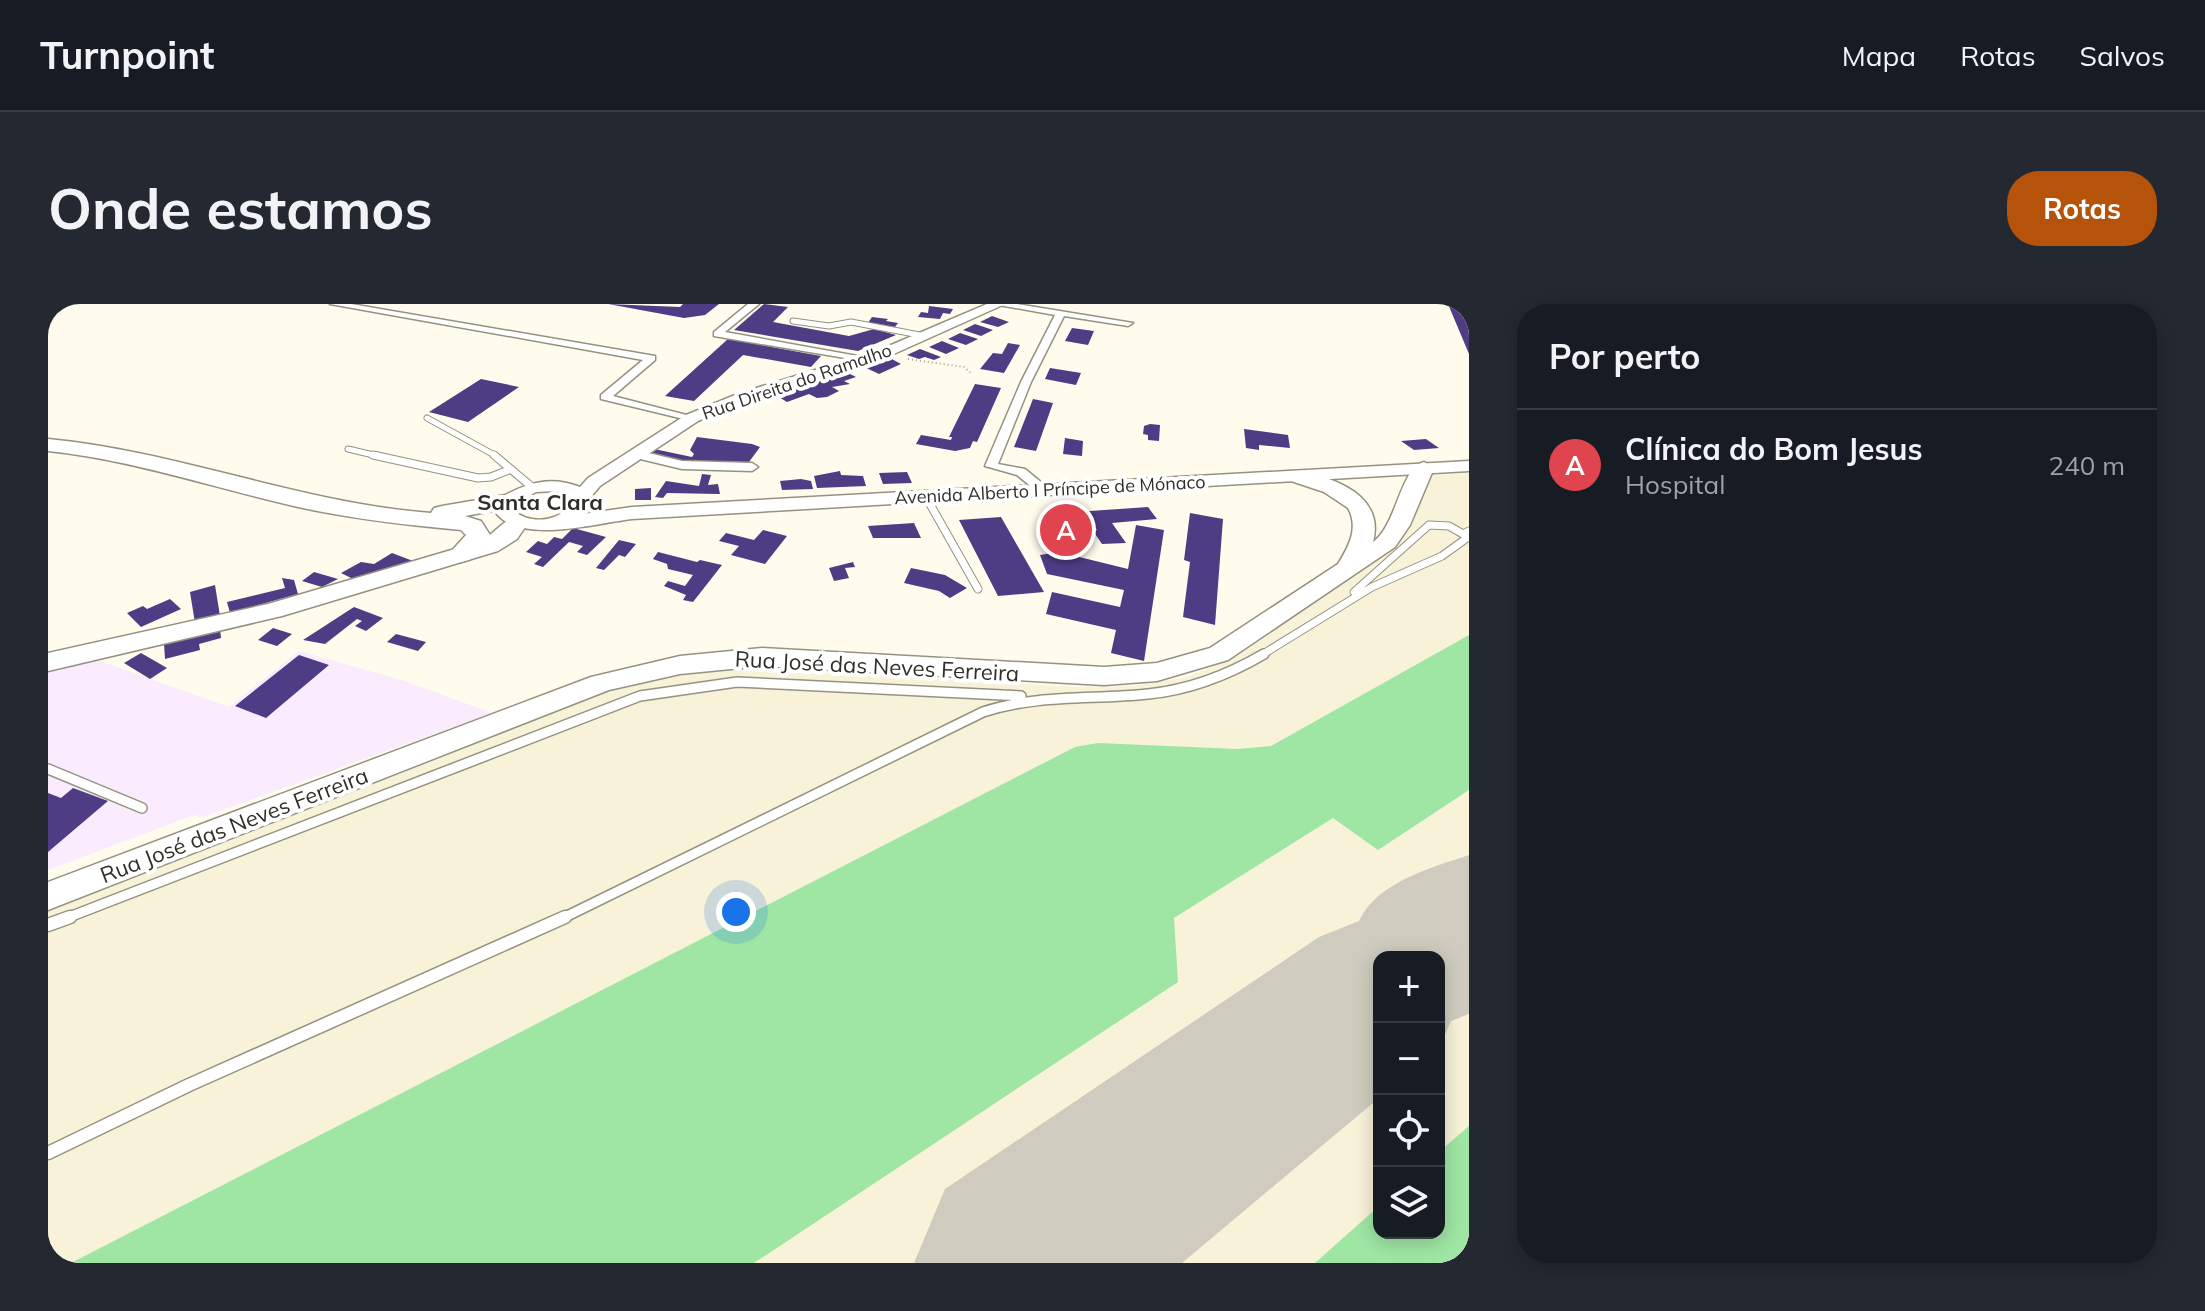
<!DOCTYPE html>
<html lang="pt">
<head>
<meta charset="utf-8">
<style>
	:root { --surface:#171b24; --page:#242831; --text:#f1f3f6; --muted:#9ea1a6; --line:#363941; --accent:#b45309 }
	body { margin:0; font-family:Mulish,sans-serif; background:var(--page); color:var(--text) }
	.controls { position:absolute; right:24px; bottom:24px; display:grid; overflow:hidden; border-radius:16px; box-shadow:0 4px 20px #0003 }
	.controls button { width:72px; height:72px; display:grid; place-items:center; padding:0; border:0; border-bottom:2px solid var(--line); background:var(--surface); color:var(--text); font:40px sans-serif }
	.you { position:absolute; left:688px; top:608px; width:28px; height:28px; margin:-20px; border:6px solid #fff; border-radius:50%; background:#1a73e8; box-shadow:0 0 0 12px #1a73e833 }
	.badge { display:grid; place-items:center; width:52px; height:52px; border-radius:50%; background:var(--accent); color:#fff; font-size:26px; font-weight:700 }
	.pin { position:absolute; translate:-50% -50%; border:4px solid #fff; box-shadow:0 2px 8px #0006 }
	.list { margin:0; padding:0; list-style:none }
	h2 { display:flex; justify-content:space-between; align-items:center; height:104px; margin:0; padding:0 32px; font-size:34px }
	h2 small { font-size:26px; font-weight:400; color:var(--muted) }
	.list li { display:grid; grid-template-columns:52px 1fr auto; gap:24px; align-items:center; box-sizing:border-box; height:112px; padding:0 32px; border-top:2px solid var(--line) }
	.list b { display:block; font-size:30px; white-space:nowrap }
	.list p { margin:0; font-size:26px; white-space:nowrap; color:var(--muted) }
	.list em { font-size:26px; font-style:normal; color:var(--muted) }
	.icon { flex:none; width:44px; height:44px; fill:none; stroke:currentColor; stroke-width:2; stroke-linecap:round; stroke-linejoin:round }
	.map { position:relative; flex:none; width:1421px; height:959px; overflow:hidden; border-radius:32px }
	header { display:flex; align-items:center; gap:48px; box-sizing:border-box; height:112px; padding:0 40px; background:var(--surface); border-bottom:2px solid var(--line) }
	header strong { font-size:38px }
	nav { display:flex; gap:44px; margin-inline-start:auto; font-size:28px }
	.intro { display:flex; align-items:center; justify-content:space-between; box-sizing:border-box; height:192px; padding:0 48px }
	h1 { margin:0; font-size:56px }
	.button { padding:20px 36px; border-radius:32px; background:var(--accent); color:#fff; font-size:28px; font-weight:700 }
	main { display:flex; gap:48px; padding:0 48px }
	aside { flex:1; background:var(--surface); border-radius:32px; box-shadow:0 4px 20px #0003 }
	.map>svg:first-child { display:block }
	.built { fill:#f8f2d8; fill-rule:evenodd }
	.industrial { fill:#faebff }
	.green { fill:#9fe6a5 }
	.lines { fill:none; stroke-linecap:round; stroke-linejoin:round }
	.runway { fill:#cfccbf; fill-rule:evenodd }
	.building { fill:#4e3d85 }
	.service-far3-casing { stroke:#969281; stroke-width:7 }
	.service-far2-casing { stroke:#969281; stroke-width:9 }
	.service-far1-casing { stroke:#969281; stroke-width:12 }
	.service-casing { stroke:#969281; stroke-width:15 }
	.minor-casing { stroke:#969281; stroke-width:3 }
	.secondary-casing { stroke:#969281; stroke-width:3 }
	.primary-casing { stroke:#969281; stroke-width:3 }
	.trunk-casing { stroke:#969281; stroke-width:3 }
	.path { stroke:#a4a196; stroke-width:2; stroke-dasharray:1 3; stroke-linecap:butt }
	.service-far3 { stroke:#fff; stroke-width:5 }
	.service-far2 { stroke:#fff; stroke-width:7 }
	.service-far1 { stroke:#fff; stroke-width:9 }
	.service { stroke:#fff; stroke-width:12 }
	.minor { fill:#fff; fill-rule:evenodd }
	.secondary { fill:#fff; fill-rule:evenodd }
	.primary { fill:#fff; fill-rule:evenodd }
	.trunk { fill:#fff; fill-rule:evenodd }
	.labels { text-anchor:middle; stroke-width:8; stroke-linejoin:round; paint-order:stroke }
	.far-street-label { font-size:18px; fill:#302e27; stroke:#fff }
	.far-quarter-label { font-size:22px; font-weight:bold; fill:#302e27; stroke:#fff }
	.street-label { font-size:22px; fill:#302e27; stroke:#fff }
</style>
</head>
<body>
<header>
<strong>Turnpoint</strong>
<nav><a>Mapa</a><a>Rotas</a><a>Salvos</a></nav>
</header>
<div class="intro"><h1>Onde estamos</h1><a class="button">Rotas</a></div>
<main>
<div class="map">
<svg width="1421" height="959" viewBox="0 0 1421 959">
	<rect width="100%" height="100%" fill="#fffbed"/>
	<!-- built -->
	<path class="built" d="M1421,169v790h-1421v-357l568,-219 60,-13 64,-6 338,19 56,-1 53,-9 44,-18 20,-12 150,-108 8,-11 14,-52zM1331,653h60v276h-60z"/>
	<!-- industrial -->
	<path class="industrial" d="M251,347l106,30 87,32 -289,104 -9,-2 -146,55v-204l44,-8 137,49z"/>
	<!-- green -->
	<path class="green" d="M1421,331v155l-91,60 -45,-32 -159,100 4,64 -424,281h-683l1004,-516 23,-4 140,6 33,-3z
		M1421,822v137h-154l64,-57v27h60v-81z"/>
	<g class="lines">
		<!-- runway -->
		<path class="runway" d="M1421,551v159l-18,7 -12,27v-91h-60v141l-197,165h-268l31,-74 374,-252 40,-16c18,-39 72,-53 110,-66z"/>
	</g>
	<!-- building -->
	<path class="building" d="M560,0l72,3 3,-3h36l-14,11 -21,3z
		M716,0l24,3 -15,15 76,14 25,-7 22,6 -38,16 -124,-21z
		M1400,0h21v50z
		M881,2l24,3 -3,5 -7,-1 -3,6 -22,-2 3,-5 7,1z
		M944,12l17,6 -11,5 -18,-5z
		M824,13l16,2 -2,2 12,2 -3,4 -27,-4z
		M927,20l18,6 -12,6 -18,-6z
		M1024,24l22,3 -6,14 -23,-4z
		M912,29l18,6 -12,6 -18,-6z
		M680,35l93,17 -10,11 -68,-12 -49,46 -29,-5z
		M894,37l17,7 -13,6 -17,-7z
		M960,39l12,2 -16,28 -24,-4 13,-16 9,1z
		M872,45l21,8 -7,3 -9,-3 -6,2 -12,-4z
		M842,54l11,6 -22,10 -17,-8z
		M1002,64l31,5 -5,12 -31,-6z
		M796,67l12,6 -12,4 6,3 -18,3 7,4 -12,6 -10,1 -8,-4 -22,8 -13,-8 22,-8 5,3z
		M433,75l38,8 -51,35 -39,-10z
		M927,80l26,4 -24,54 -4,-1 -3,7 -15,3 -39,-7 5,-9 30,5 1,-3h-3z
		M985,95l20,4 -17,48 -22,-4z
		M1102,120l10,1 -1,16 -11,-1v-5l-5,-1 1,-8z
		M1196,125l44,6 2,13 -31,-3v5l-13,-2z
		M649,133l55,7 8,3 -11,15 -63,1 -38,-8 6,-6 38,8 2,-3 -4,-4z
		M1017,134l18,3 -1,15 -19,-2z
		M1378,135l13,9 -25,2 -13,-9z
		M792,167l1,4 22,1 3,10 -49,2 -3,-12z
		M859,168l5,11 -29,1 -4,-11z
		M654,170l9,1 -3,10 10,-1 2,10 -53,-1 -4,5 -8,-1 11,-16 33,5z
		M753,175l10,2 2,8 -31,1 -2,-9z
		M603,184v12h-16v-11z
		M1100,203l9,12 -45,4 14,20 -24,1 -9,-13 4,-1 -4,-6 -24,2 -8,-13z
		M1142,209l33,6 -8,106 -32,-8 7,-55 -6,-2z
		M953,213l43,75 -46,4 -39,-76z
		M866,219l7,15h-48l-5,-12z
		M1088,221l28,5 -20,131 -33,-8 5,-23 -70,-16 6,-22 68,15 4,-17 -77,-16 -7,-19 19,-3 69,17z
		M525,224l33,9 -19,18 -10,-3 6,-6 -14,-4 -26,25 -9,-3 8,-7 -16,-5 12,-11 9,3 7,-7 8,2z
		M715,226l24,6 -22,28 -34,-9 8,-9 -20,-5 7,-8 28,7z
		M571,236l17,4 -11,13 -6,-2 -15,15 -8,-2z
		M610,248l39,10 3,-2 22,5 -29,37 -10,-2 3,-5 -22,-9 4,-5 17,5 8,-11 -25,-6 -1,-5 -14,-5z
		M344,249l21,8 -60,18 -12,-6 20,-11 13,2z
		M805,258l2,5 -10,1 4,10 -15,3 -5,-13z
		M863,264l34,7 22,13 -17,10 -11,-7 -35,-8z
		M266,268l24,7 -16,8 -20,-6z
		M234,274l12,2 4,14 -68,19 -3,-11 58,-14z
		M167,281l5,31 -25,7 -5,-31z
		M122,295l11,10 -40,18 -14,-14 16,-7 4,3z
		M306,303l29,11 -17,13 -11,-5 7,-5 -5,-2 -32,25 -22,-4z
		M225,324l19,6 -15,12 -19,-6z
		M172,325l1,9 -22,6 1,6 -35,9 -1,-15z
		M348,330l30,8 -8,9 -31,-9z
		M93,349l26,15 -17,11 -26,-16z
		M251,351l30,10 -63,53 -31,-12z
		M25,484l35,13 -60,51v-59l13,5z"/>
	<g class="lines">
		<!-- service-far3 casing -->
		<g class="service-far3-casing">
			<path id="service-far3" d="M745,17l36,5 22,-4 74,14
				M379,114l71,39
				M300,145l34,8"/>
		</g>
		<!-- service-far2 casing -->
		<g class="service-far2-casing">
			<path id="service-far2" d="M325,151l105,23 13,-1 20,-8
				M446,151l38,32
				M878,193l52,92
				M1306,288l75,-67 20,1 14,8
				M1212,352l112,-69 70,-31 25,-18 -4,-4 6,-3"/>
		</g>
		<!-- service-far1 casing -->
		<g class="service-far1-casing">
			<path id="service-far1" d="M0,465l94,39
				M16,615l576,-223 97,-14 284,14
				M513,615l422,-207c55,-18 109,-12 165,-18 41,-4 80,-19 116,-40"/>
		</g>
		<!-- service casing -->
		<g class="service-casing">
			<path id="service" d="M0,621l22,-8
				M0,849l141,-68 376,-168"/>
		</g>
		<!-- minor casing -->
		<g class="minor-casing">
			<path id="minor" d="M282,0h21l304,52v4l-42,36 85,22 -6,3 -91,-22v-4l42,-35z
				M700,0h11l-34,28 149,27 -5,3 -155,-26v-4z
				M945,0h24l116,19 -5,3 -64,-10 -33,66 -33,82 27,5 23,19v6h-8l-23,-19 -32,-9 36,-84 34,-67z
				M588,146l46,11 70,2 6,4 -6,4 -70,-2 -50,-12 -2,-3z"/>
		</g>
		<!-- secondary casing -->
		<g class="secondary-casing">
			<path id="secondary" d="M939,0h18l-118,53 -137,42 -52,22 -98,65 -11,13 -6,15 49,-7 837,-46v10l-837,48c-36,4 -111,26 -136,-6l4,-15c26,-15 50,-23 80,-11l8,-9 98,-63 54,-22 137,-42zM509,187l14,8 -2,8c-14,15 -39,17 -55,4l1,-7 21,-12z"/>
		</g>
		<!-- primary casing -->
		<g class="primary-casing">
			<path id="primary" d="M1376,158l10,6 -24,57 -15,22 -167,113 -71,21 -53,4 -342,-19 -82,8 -71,16 -561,220v-28l543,-205 89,-21 82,-8 342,19 53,-4 53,-15 128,-84c11,-18 21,-36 10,-56l-24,-16 -36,-12 -3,-4 3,-4c10,-3 21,1 31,4 32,9 64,28 54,66 24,-17 27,-74 51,-80z
				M469,212l11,7 -11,16 -19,12 -216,65 -234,55v-18l220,-49 214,-63c11,-7 23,-22 35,-25z"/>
		</g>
		<!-- trunk casing -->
		<g class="trunk-casing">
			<path id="trunk" d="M0,135c130,12 252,64 383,74l3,-5 8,-2 64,-11 8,2 3,5 -3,5 -49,9 16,5 9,14c-6,17 -21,31 -40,26l-3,-5 19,-21 -5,-5c-55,-5 -108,-11 -163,-23 -84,-19 -164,-47 -250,-56z"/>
		</g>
		<!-- path -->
		<path class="path" d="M860,55l56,8 8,7"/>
		<!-- service-far3 -->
		<use href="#service-far3" class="service-far3"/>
		<!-- service-far2 -->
		<use href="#service-far2" class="service-far2"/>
		<!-- service-far1 -->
		<use href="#service-far1" class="service-far1"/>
		<!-- service -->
		<use href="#service" class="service"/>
		<!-- minor -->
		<use href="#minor" class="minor"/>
		<!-- secondary -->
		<use href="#secondary" class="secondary"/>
		<!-- primary -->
		<use href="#primary" class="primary"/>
		<!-- trunk -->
		<use href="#trunk" class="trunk"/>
	</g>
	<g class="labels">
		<!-- far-street labels -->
		<g class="far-street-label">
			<text transform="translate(749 78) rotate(-19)" y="6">Rua Direita do Ramalho</text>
			<text transform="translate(1002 186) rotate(-3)" y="6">Avenida Alberto I Príncipe de Mónaco</text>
		</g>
		<!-- far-quarter labels -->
		<g class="far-quarter-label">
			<text x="492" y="206">Santa Clara</text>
		</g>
		<!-- street labels -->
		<g class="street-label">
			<text transform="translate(829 362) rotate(3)" y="8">Rua José das Neves Ferreira</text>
			<text transform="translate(186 521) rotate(-21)" y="8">Rua José das Neves Ferreira</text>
		</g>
	</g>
</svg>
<div class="controls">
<button>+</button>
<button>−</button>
<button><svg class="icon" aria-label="locate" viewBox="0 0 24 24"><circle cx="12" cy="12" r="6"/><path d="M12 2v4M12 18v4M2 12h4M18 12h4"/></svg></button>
<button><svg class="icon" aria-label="layers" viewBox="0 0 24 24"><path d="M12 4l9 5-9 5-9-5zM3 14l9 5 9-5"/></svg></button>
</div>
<div class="you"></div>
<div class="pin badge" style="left:1018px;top:226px;background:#e0444e">A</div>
</div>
<aside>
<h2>Por perto<small></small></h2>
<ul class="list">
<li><span class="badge" style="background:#e0444e">A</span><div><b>Clínica do Bom Jesus</b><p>Hospital</p></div><em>240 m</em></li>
</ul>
</aside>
</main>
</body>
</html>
